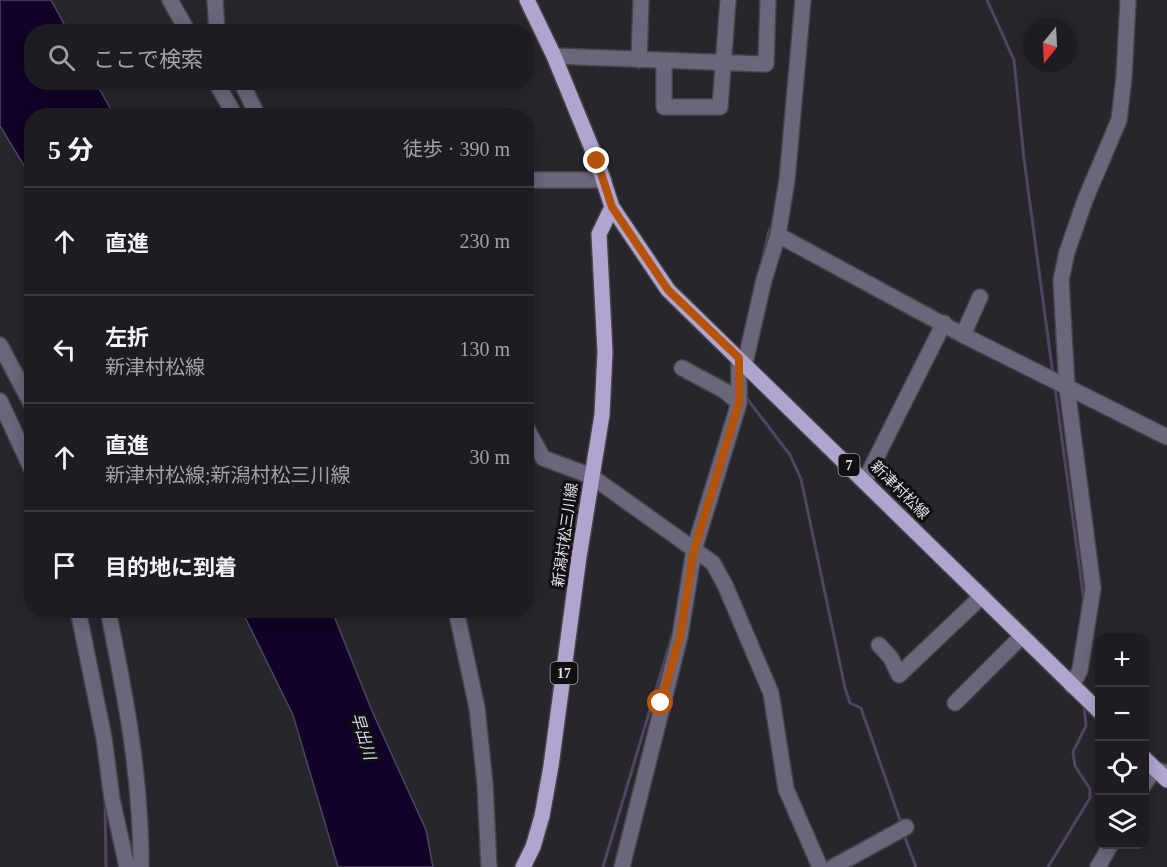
<!DOCTYPE html>
<html lang="ja">
<head>
<meta charset="utf-8">
<style>
	:root { --surface:#1e1c22; --page:#2b292f; --text:#f1f3f6; --muted:#a1a1a5; --line:#3c3a40 }
	body { margin:0; font-family:"Times New Roman","Noto Sans JP",serif; background:var(--page); color:var(--text) }
	.controls { position:absolute; right:18px; bottom:18px; display:grid; overflow:hidden; border-radius:12px; box-shadow:0 3px 15px #0003 }
	.controls button { width:54px; height:54px; display:grid; place-items:center; padding:0; border:0; border-bottom:2px solid var(--line); background:var(--surface); color:var(--text); font:30px sans-serif }
	.compass { position:absolute; left:1023px; top:18px; width:54px; height:54px; border-radius:50%; background:var(--surface); box-shadow:0 3px 15px #0003; rotate:198deg }
	.stop { position:absolute; width:18px; height:18px; margin:-14px; border:4px solid #b45309; border-radius:50%; background:#fff }
	.stop.end { background:#b45309; border-color:#fff; box-shadow:0 2px 6px #0008 }
	.list { margin:0; padding:0; list-style:none }
	h2 { display:flex; justify-content:space-between; align-items:center; height:78px; margin:0; padding:0 24px; font-size:26px }
	h2 small { font-size:20px; font-weight:400; color:var(--muted) }
	.list li { display:grid; grid-template-columns:39px 1fr auto; gap:18px; align-items:center; box-sizing:border-box; height:108px; padding:0 24px; border-top:2px solid var(--line) }
	.list b { display:block; font-size:22px; white-space:nowrap }
	.list p { margin:0; font-size:20px; white-space:nowrap; color:var(--muted) }
	.list em { font-size:20px; font-style:normal; color:var(--muted) }
	.icon { flex:none; width:33px; height:33px; fill:none; stroke:currentColor; stroke-width:2; stroke-linecap:round; stroke-linejoin:round }
	.map { position:relative; flex:none; width:1167px; height:867px; overflow:hidden }
	.search { position:absolute; background:var(--surface); box-shadow:0 3px 15px #0003; left:24px; top:24px; width:510px; height:66px; display:flex; align-items:center; gap:15px; box-sizing:border-box; padding:0 21px; border-radius:24px; color:var(--muted); font-size:22px }
	.panel { position:absolute; background:var(--surface); box-shadow:0 3px 15px #0003; left:24px; top:108px; width:510px; height:510px; border-radius:24px }
	.map>svg:first-child { display:block }
	.water { fill:#110227; stroke:#504560; stroke-width:1.5 }
	.lines { fill:none; stroke-linecap:round; stroke-linejoin:round }
	.stream { stroke:#504560; stroke-width:3 }
	.minor-casing { stroke:#46444a; stroke-width:18 }
	.major-casing { stroke:#46444a; stroke-width:18 }
	.minor { stroke:#6c667b; stroke-width:15 }
	.major { stroke:#b1a5d0; stroke-width:15 }
	.route { stroke:#b45309; stroke-width:8 }
	.labels { text-anchor:middle; stroke-width:6; stroke-linejoin:round; paint-order:stroke }
	.shield { fill:#100f12; stroke:#a3a1a6; stroke-width:1.5 }
	.shield-label { font-size:14px; font-weight:bold; fill:#e2e0e5 }
	.street-label { font-size:15px; fill:#e2e0e5; stroke:#100f12 }
	.water-label { font-size:16px; font-style:italic; fill:#ded6f4; stroke:#100f12 }
</style>
</head>
<body>
<div class="map">
<svg width="1167" height="867" viewBox="0 0 1167 867">
	<rect width="100%" height="100%" fill="#28262d"/>
	<!-- water -->
	<path class="water" d="M0,0h51l17,31 -36,1v50l64,1 18,32 -82,1 -1,61 -31,-51z
		M242,611h90l40,100 54,119 7,37h-95l-45,-152z"/>
	<g class="lines">
		<!-- stream -->
		<path class="stream" d="M987,0l27,60 10,99 29,216
			M793,29l1,-14
			M761,265l8,-34 5,-8
			M1055,388l29,213
			M745,396l45,59 11,24 44,209 5,15 11,5 40,115
			M27,474l5,9
			M69,610l4,13
			M105,800l1,67
			M904,835l12,32
			M603,867l69,-231
			M1048,867l42,-69v-9l-15,-23 -2,-14 13,-26 -2,-21"/>
		<!-- minor casing -->
		<g class="minor-casing">
			<path id="minor" d="M170,0l18,32
				M215,0l2,32
				M554,56l212,8 2,-64
				M639,60l2,-60
				M664,61v46h56l8,-107
				M216,82l19,34
				M241,82l17,34
				M526,180h78
				M778,235l185,100 204,102
				M963,335l17,-38
				M0,345l32,60
				M745,363l19,-83 14,-45 9,-55 16,-180
				M682,368l43,23 14,12
				M0,401l32,69
				M526,427l17,31 48,18 122,87 12,22 46,108 15,96 34,78
				M865,480l79,-157
				M78,610l26,128 8,61 15,68
				M108,610c18,89 33,166 33,257
				M456,610l21,98 8,76 4,83
				M879,645l12,13 8,17 83,-79
				M1072,686l8,-16 13,-82 -26,-200 -6,-108 6,-28 18,-52 34,-80 5,-43 4,-77
				M955,703l67,-67
				M1144,785l10,-16 13,4
				M622,867l58,-231 14,-86 45,-147v-44
				M833,867l73,-40
				M1098,867l13,-23"/>
		</g>
		<!-- major casing -->
		<g class="major-casing">
			<path id="major" d="M527,0l27,56 43,105 15,46 56,83 432,422
				M1144,758l23,22
				M523,867l10,-20 9,-31 9,-50 28,-209 23,-142 3,-63 -6,-118 13,-27"/>
		</g>
		<!-- minor -->
		<use href="#minor" class="minor"/>
		<!-- major -->
		<use href="#major" class="major"/>
	</g>
	<g class="lines">
		<!-- route -->
		<path class="route" d="M597,161l15,46 56,83 71,68v45l-45,147 -14,86 -19,67"/>
	</g>
	<g class="labels">
		<!-- shield labels -->
		<g class="shield">
			<rect x="838.5" y="454" width="21" height="22" rx="4.5"/>
			<rect x="550.5" y="662" width="27" height="22" rx="4.5"/>
		</g>
		<g class="shield-label">
			<text x="849" y="470">7</text>
			<text x="564" y="678">17</text>
		</g>
		<!-- street labels -->
		<g class="street-label">
			<text transform="translate(900 490) rotate(45)" y="5">新津村松線</text>
			<text transform="translate(565 535) rotate(-82)" y="5">新潟村松三川線</text>
		</g>
		<!-- water labels -->
		<g class="water-label">
			<text transform="translate(364 736) rotate(73)" y="6">早出川</text>
		</g>
	</g>
</svg>
<div class="controls">
<button>+</button>
<button>−</button>
<button><svg class="icon" aria-label="locate" viewBox="0 0 24 24"><circle cx="12" cy="12" r="6"/><path d="M12 2v4M12 18v4M2 12h4M18 12h4"/></svg></button>
<button><svg class="icon" aria-label="layers" viewBox="0 0 24 24"><path d="M12 4l9 5-9 5-9-5zM3 14l9 5 9-5"/></svg></button>
</div>
<svg class="compass" viewBox="-18 -18 36 36"><path d="M0-13l5 13h-10z" fill="#e53935"/><path d="M0 13l5-13h-10z" fill="#a1a1a5"/></svg>
<div class="stop" style="left:661px;top:703px"></div>
<div class="stop end" style="left:597px;top:161px"></div>
<div class="search"><svg class="icon" aria-label="search" viewBox="0 0 24 24"><circle cx="10" cy="10" r="6"/><path d="M15 15l6 6"/></svg>ここで検索</div>
<section class="panel">
<h2>5 分<small>徒歩 · 390 m</small></h2>
<ul class="list">
<li><svg class="icon" aria-label="ahead" viewBox="0 0 24 24"><path d="M12 20V5M6 11l6-6 6 6"/></svg><div><b>直進</b></div><em>230 m</em></li>
<li><svg class="icon" aria-label="left" viewBox="0 0 24 24"><path d="M17 20v-9H6M10 6l-5 5 5 5"/></svg><div><b>左折</b><p>新津村松線</p></div><em>130 m</em></li>
<li><svg class="icon" aria-label="ahead" viewBox="0 0 24 24"><path d="M12 20V5M6 11l6-6 6 6"/></svg><div><b>直進</b><p>新津村松線;新潟村松三川線</p></div><em>30 m</em></li>
<li><svg class="icon" aria-label="arrive" viewBox="0 0 24 24"><path d="M6 21V4h12l-3 4 3 4H6"/></svg><div><b>目的地に到着</b></div></li>
</ul>
</section>
</div>
</body>
</html>
